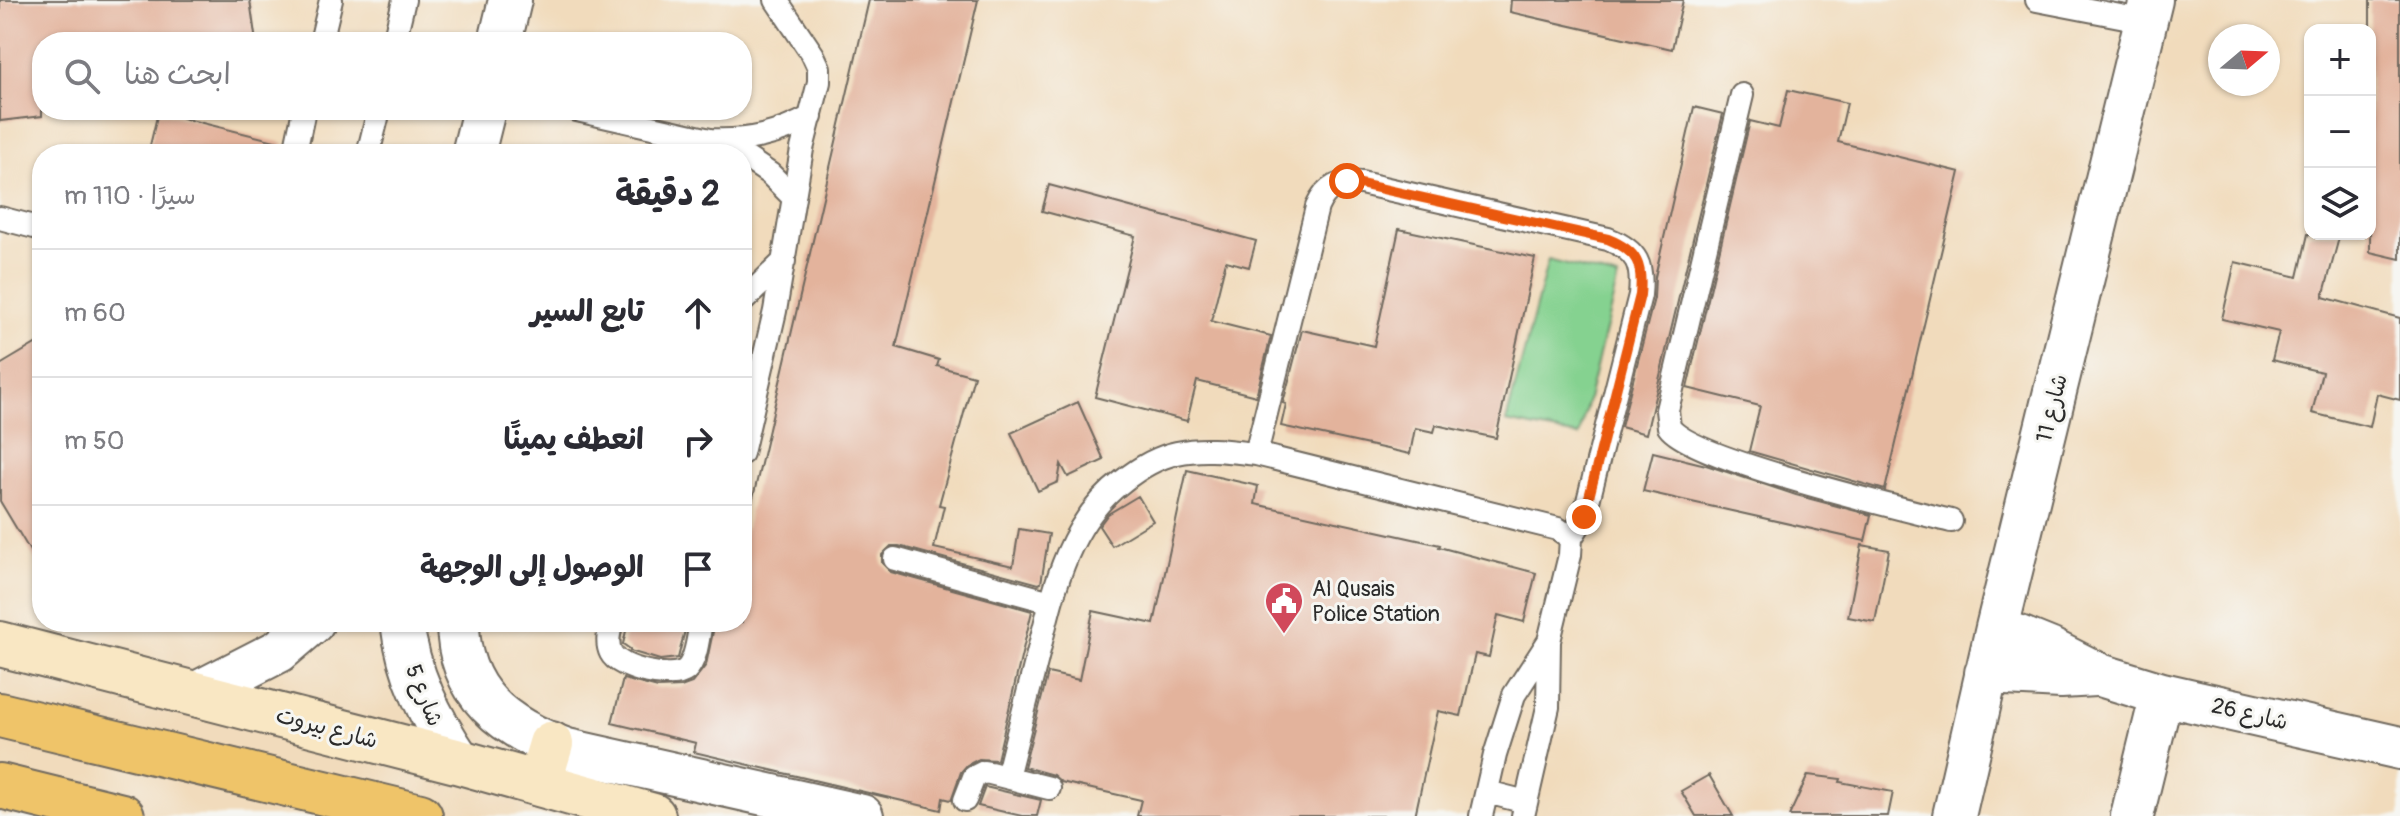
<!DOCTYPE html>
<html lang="ar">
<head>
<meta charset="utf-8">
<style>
	:root { --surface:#fff; --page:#f2f2f3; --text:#2b2b33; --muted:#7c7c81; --line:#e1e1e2 }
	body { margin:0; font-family:Pangolin,"Playpen Sans Arabic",sans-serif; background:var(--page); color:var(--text); direction:rtl }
	.controls { position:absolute; right:24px; top:24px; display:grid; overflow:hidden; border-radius:16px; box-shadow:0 2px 6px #0004 }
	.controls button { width:72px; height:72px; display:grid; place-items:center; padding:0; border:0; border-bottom:2px solid var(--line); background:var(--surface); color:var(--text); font:40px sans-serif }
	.compass { position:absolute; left:2208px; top:24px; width:72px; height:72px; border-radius:50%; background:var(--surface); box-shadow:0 2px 6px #0004; rotate:71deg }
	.stop { position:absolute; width:24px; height:24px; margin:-18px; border:6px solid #ea580c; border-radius:50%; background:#fff }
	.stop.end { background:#ea580c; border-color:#fff; box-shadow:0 2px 8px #0008 }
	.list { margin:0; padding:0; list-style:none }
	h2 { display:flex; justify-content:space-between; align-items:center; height:104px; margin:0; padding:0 32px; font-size:34px }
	h2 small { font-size:26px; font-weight:400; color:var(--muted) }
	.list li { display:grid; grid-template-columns:52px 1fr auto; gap:24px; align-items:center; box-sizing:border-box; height:128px; padding:0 32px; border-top:2px solid var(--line) }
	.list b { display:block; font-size:30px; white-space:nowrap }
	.list em { font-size:26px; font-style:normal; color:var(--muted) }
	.icon { flex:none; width:44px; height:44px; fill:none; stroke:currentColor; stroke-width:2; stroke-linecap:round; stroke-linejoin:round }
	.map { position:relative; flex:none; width:2400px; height:816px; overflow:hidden; direction:ltr }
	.search { position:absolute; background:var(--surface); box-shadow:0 2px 6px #0004; left:32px; top:32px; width:720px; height:88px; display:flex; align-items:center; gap:20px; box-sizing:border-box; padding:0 28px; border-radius:32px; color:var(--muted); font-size:30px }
	.panel { position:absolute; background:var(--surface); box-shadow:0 2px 6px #0004; left:32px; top:144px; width:720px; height:488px; border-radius:32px; direction:rtl }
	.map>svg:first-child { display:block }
	.green { fill:#85d290; stroke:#587e5e; stroke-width:2 }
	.building { fill:#e3b39c }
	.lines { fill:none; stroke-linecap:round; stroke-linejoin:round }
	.service-casing { stroke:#70695e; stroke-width:26 }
	.minor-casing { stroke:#70695e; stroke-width:46 }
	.secondary-casing { stroke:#70695e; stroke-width:48 }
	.primary-casing { stroke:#70695e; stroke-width:48 }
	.service { stroke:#fff; stroke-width:22 }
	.minor { stroke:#fff; stroke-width:42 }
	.secondary { stroke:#f9e7c3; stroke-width:44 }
	.primary { stroke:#efc469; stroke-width:44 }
	.route { stroke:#ea580c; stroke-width:10 }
	.labels { text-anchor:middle; stroke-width:6; stroke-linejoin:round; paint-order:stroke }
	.street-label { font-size:22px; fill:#2b2b2b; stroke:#f6f6f2 }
	.poi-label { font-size:22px; fill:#2b2b2b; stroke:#f6f6f2; text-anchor:start }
</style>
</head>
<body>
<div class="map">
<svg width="2400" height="816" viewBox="0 0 2400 816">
	<rect width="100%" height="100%" fill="#f6f6f2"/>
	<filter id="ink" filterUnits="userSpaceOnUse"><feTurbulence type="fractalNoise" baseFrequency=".0125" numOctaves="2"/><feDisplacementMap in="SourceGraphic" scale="16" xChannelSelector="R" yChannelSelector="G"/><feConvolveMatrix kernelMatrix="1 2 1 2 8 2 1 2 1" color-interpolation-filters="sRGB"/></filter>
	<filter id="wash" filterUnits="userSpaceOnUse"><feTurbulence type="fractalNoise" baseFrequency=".006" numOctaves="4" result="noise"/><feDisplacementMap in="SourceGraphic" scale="32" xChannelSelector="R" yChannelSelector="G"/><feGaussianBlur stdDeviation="1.8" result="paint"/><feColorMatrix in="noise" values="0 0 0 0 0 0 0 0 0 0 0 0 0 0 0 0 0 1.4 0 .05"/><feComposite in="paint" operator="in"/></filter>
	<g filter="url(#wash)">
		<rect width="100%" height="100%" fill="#f1dbbc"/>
		<!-- green -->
		<path class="green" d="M1548,260l70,18 -39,158 -73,-14z"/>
		<g id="blocks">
			<!-- building -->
			<path class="building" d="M0,0h250l6,42h-214v74l-42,5z
				M869,0h109l-82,347 43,13 -2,6 37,10 -35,129 5,1 -10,42 79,18 6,-37 30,5 -8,49 -2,1 -140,-38h-8l-9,9v8l9,9 141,39 -35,149 -18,-1 -12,6 -6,7 -10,28 -8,-2 -2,12 -247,-58 2,-9 -84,-20 11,-44 35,9 23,-1 11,-4 14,-18 9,-43h27v-77z
				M1511,0h172l-11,49 -162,-37z
				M2370,0h30v259l-30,-7z
				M1788,90l59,13 -9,39 122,30 -75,318 -136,-39 11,-45 -73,-18 63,-267 29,7z
				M1694,107l29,7 -77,320 -25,-7 33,-129 1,-21z
				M158,112l125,31 1,11h-136z
				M1049,185l207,56 -7,26 -23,-6 -15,60 60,15 -15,60 -59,-15 -10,40 -92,-24 40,-161 -93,-25z
				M1399,229l136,29 -39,180 -60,-13 -2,7 -19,-4 -5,26 -129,-28 5,-22 -3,-1 19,-73 72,16z
				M2308,234h32l-17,63 77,21v82l-23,-6 -7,33 -58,-14 10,-41 -50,-12 7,-28 -57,-13 13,-57 63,15z
				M42,340v231l-42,-70v-136z
				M1078,402l26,58 -36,17 -7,-13 -3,18 -20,9 -27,-58z
				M1653,452l53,13 90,30 75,20 -6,26 -222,-50z
				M1187,470l71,16 -3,18 185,41 -1,2 97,26 -12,49 -26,-7 -9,42 -14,-3 -14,62 -23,-5 -23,105h-278l4,-16 -80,-18 -8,-7 -29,-8 24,-94 31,7 14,-69 61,13z
				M1138,496l15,25 -41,25 -13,-20 9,-12z
				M1862,545l27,5 -14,72 -27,-5z
				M628,622h59l-9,36 -18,2 -30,-9v-2l-7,-5z
				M1709,775l24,41h-37l-15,-25z
				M1808,775l33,4 -1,3 53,10 -5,24h-99z
				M985,787l56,13 -4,16h-15l-44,-10z"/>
		</g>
	</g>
	<g filter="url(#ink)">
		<use href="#blocks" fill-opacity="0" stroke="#70695e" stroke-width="2"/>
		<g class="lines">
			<!-- service casing -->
			<g class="service-casing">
				<path id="service" d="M2037,0l109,21
					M321,42l10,-42
					M394,42l10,-42
					M1742,95l-75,315 2,17c22,32 234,82 282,94
					M577,110l133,30c37,2 68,-5 101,-23
					M301,154l-4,-11 7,-33
					M368,154l11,-44
					M742,155l28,19 24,24
					M0,218l42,11
					M742,302l42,-41
					M742,453l33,-142 27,-162 17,-67v-14l-6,-13 -37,-55
					M1256,454l61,-247c9,-20 22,-27 44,-24l247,56c30,12 35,26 32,56l-56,222 -13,21 -1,17 -21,86 -1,66 -25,109
					M895,559l156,43
					M612,622c-3,10 -6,21 -1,31 8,16 61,28 75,17 11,-10 12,-34 15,-48
					M1007,777c10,-39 20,-79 30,-119 16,-65 29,-134 86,-177 15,-12 35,-24 54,-28 26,-6 52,-2 79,1l302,75 13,9
					M1487,792l39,10
					M965,800l9,-23 10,-5 6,1 59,15
					M1481,816l14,-61 19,-60 35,-54"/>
			</g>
			<!-- minor casing -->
			<g class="minor-casing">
				<path id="minor" d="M500,42l10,-42
					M473,154l11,-44
					M402,622c6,52 29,97 58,140
					M458,622c0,71 46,106 109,128l295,66
					M1997,628l52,21 51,26 62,19 238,54
					M1986,673l75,4 34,-2
					M197,693l82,-42 34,-29
					M1954,816l43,-188 154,-628
					M2132,816l30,-122"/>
			</g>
			<!-- secondary casing -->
			<g class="secondary-casing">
				<path id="secondary" d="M0,644l460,118 193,54
					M539,784l12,-40"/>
			</g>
			<!-- primary casing -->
			<g class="primary-casing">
				<path id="primary" d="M0,715l420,101
					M0,786l122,30"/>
			</g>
			<!-- service -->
			<use href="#service" class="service"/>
			<!-- minor -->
			<use href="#minor" class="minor"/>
			<!-- secondary -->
			<use href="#secondary" class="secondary"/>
			<!-- primary -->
			<use href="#primary" class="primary"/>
		</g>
	</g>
	<g class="lines" filter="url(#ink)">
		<!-- route -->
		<path class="route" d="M1347,181l261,58c30,12 35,26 32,56l-56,222"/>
	</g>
	<!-- icons -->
	<defs>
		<g id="civic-pin" transform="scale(2)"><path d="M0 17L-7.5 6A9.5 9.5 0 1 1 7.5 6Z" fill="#d1495b" stroke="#f6f6f2"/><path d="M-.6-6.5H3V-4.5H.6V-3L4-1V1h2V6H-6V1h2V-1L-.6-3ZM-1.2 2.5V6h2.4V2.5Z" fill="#fff"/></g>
	</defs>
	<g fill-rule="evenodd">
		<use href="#civic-pin" x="1284" y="601"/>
	</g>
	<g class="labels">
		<!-- street labels -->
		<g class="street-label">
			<text transform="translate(2051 408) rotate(-76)" y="8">شارع 11</text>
			<text transform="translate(425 695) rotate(68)" y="8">شارع 5</text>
			<text transform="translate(2250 713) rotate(13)" y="8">شارع 26</text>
			<text transform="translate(327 727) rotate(15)" y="8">شارع بيروت</text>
		</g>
		<!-- poi labels -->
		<g class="poi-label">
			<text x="1312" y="596">Al Qusais<tspan x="1312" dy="25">Police Station</tspan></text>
		</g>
	</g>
</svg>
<div class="controls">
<button>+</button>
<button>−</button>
<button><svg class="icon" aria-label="layers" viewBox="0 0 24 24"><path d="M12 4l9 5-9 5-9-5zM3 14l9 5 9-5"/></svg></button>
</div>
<svg class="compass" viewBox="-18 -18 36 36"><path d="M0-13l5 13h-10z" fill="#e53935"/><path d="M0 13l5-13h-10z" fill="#7c7c81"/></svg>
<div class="stop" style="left:1347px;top:181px"></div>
<div class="stop end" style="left:1584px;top:517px"></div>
<div class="search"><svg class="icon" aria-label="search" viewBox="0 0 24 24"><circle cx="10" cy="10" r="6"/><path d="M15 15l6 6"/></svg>ابحث هنا</div>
<section class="panel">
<h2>2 دقيقة<small>سيرًا · 110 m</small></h2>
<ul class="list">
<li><svg class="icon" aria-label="ahead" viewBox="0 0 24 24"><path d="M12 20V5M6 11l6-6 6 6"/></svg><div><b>تابع السير</b></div><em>60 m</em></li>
<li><svg class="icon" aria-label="right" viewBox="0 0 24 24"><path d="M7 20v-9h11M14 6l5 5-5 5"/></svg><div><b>انعطف يمينًا</b></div><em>50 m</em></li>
<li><svg class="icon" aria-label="arrive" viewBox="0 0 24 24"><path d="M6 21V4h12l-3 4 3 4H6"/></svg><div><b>الوصول إلى الوجهة</b></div></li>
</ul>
</section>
</div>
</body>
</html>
